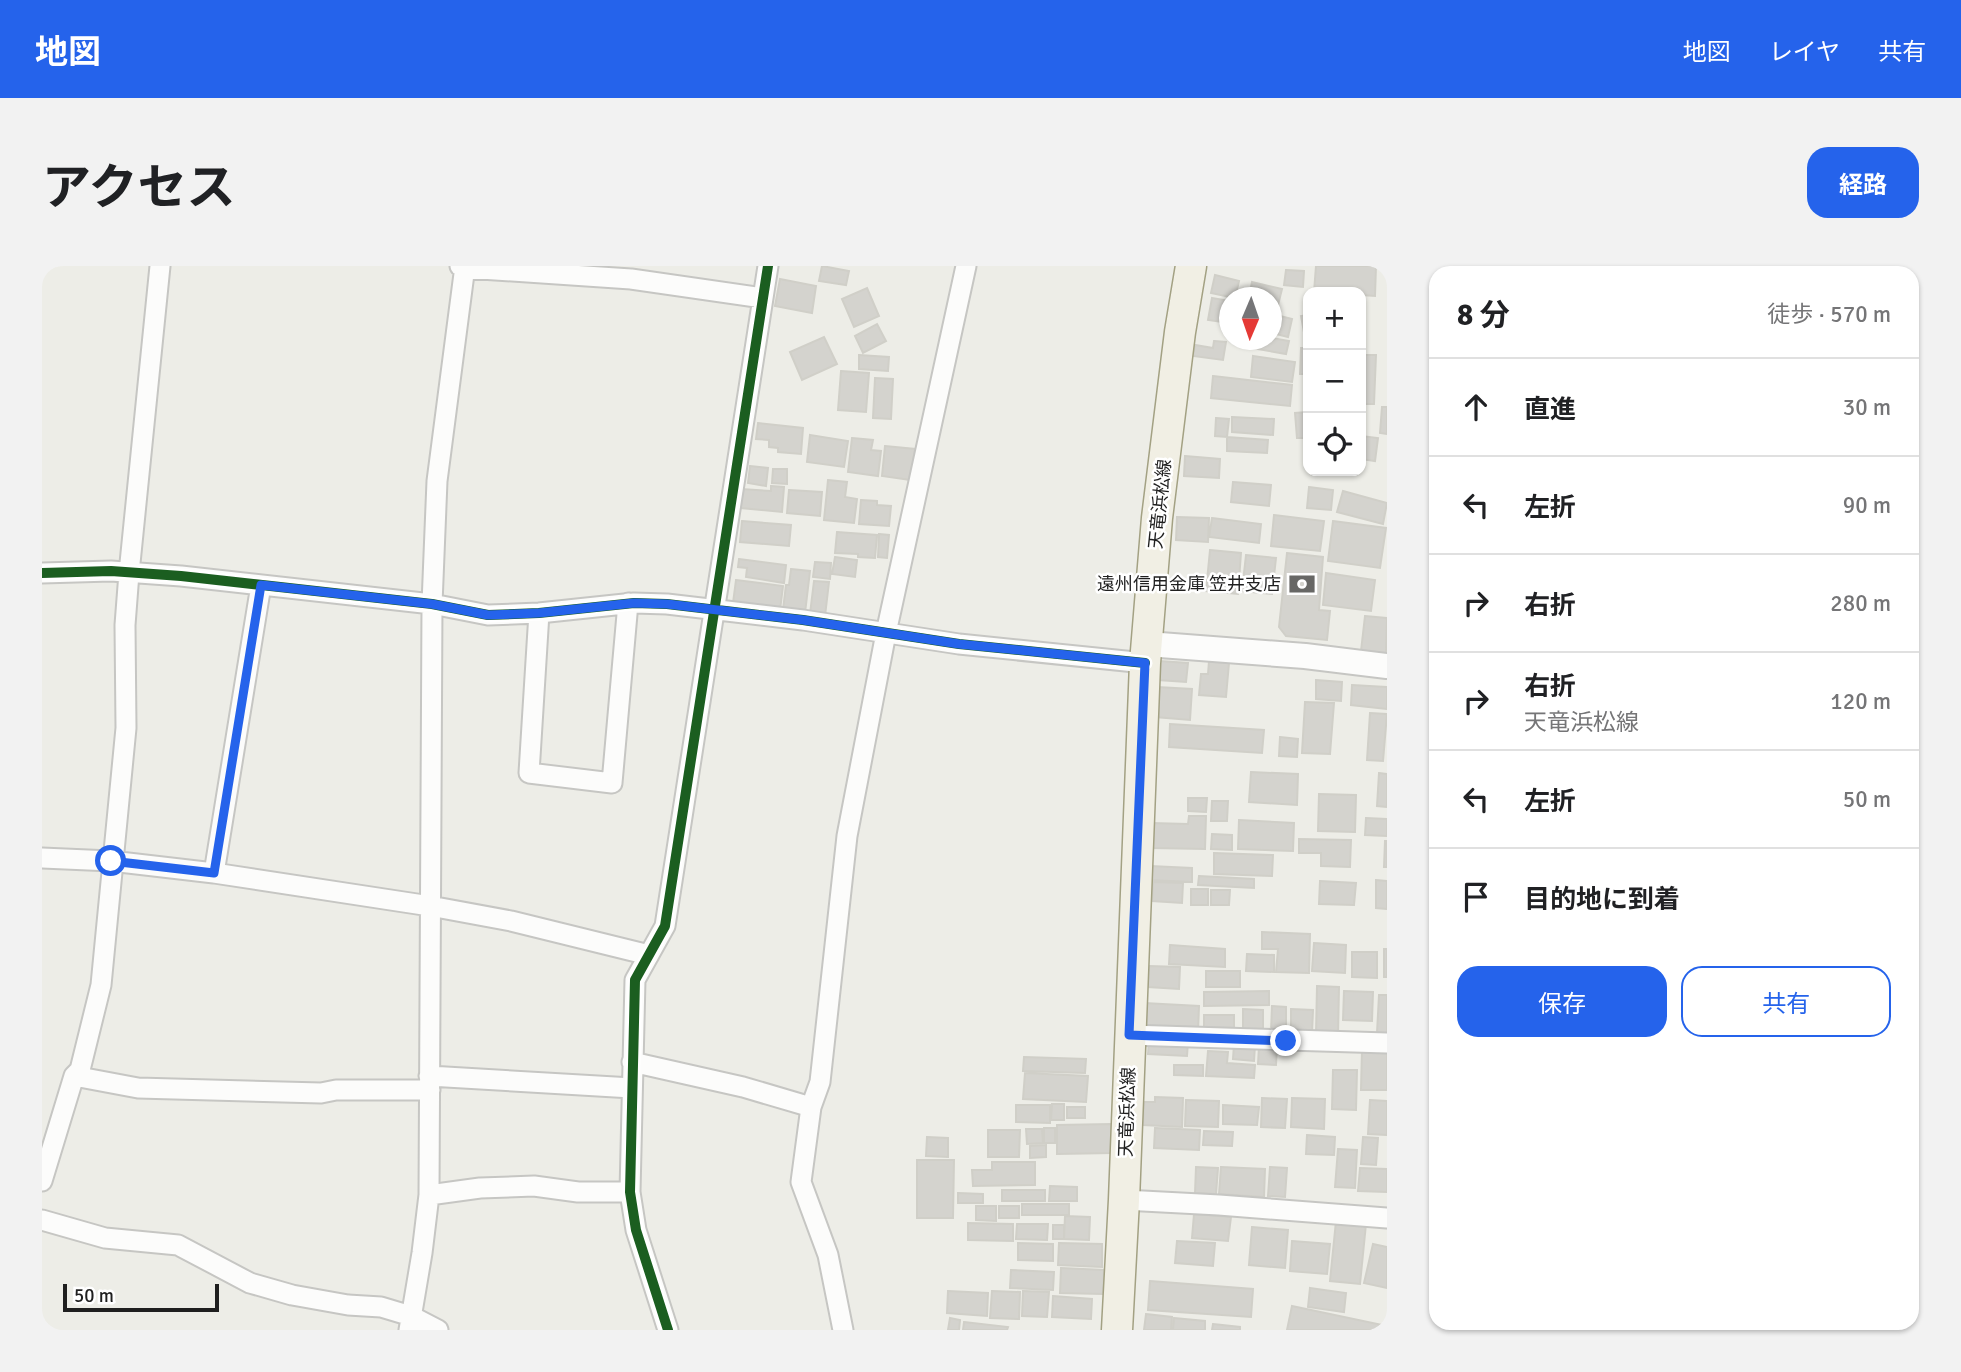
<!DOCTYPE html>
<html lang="ja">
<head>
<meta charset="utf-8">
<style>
	:root { --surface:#fff; --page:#f2f2f2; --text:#202124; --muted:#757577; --line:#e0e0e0; --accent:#2563eb }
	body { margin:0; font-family:Signika,"Noto Sans JP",sans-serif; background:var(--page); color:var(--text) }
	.controls { position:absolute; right:21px; top:21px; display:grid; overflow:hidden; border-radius:14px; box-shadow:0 2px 5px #0004 }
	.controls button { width:63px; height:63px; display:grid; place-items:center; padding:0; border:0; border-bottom:2px solid var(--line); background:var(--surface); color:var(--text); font:35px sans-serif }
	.compass { position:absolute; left:1177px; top:21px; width:63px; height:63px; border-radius:50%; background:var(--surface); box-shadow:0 2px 5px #0004; rotate:182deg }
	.scale { position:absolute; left:21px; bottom:18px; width:156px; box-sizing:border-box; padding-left:7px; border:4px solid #1f1f1f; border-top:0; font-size:19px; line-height:24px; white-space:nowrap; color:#1f1f1f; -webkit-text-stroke:5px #fff; paint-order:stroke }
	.stop { position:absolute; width:21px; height:21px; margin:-16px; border:5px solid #2563eb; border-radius:50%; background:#fff }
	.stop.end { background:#2563eb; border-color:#fff; box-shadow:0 2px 7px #0008 }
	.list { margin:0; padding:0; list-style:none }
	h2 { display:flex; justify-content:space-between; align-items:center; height:91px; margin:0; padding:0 28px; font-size:30px }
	h2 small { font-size:23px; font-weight:400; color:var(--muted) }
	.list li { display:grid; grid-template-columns:46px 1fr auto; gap:21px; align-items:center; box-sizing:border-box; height:98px; padding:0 28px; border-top:2px solid var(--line) }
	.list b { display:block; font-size:26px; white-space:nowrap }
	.list p { margin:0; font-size:23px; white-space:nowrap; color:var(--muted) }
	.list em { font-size:23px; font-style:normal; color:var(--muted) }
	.actions { display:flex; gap:14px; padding:21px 28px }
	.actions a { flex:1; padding:16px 0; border:2px solid var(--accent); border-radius:21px; text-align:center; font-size:24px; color:var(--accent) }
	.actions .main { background:var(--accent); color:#fff }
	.icon { flex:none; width:38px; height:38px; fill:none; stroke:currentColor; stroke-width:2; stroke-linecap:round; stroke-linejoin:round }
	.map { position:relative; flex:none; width:1345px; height:1064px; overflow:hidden; border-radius:21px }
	header { display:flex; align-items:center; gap:42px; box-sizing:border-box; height:98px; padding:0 35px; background:var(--accent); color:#fff }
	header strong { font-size:33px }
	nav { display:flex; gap:38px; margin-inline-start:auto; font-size:24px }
	.intro { display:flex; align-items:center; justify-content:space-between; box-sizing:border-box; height:168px; padding:0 42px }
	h1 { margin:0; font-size:49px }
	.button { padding:18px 32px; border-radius:21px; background:var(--accent); color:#fff; font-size:24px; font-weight:700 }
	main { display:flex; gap:42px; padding:0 42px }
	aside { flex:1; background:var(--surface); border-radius:21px; box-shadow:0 2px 5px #0004 }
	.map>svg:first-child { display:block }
	.building { fill:#d4d3ce; stroke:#d0cfc8; stroke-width:2 }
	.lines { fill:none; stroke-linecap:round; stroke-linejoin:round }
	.minor-casing { stroke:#c6c6c3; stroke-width:23 }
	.tertiary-casing { stroke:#c6c6c3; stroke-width:28 }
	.primary-casing { stroke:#a3a183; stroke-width:33 }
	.minor { stroke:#fcfcfb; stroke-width:19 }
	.tertiary { stroke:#fcfcfb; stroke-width:24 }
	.primary { stroke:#f1efe4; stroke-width:30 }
	.cycleway-casing { stroke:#fff; stroke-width:15 }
	.cycleway { stroke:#1b5e20; stroke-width:10 }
	.route { stroke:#2563eb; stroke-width:9 }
	.labels { text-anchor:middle; stroke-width:5; stroke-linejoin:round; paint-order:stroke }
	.street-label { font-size:18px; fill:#1f1f1f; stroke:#fff }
	.poi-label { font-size:18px; fill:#1f1f1f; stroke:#fff; text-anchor:end }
</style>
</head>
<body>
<header>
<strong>地図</strong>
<nav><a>地図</a><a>レイヤ</a><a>共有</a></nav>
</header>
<div class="intro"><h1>アクセス</h1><a class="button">経路</a></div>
<main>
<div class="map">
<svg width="1345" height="1064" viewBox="0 0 1345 1064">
	<rect width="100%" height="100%" fill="#edede7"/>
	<!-- building -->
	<path class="building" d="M780,0l27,5 -3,14 -27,-4z
		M1274,0h60l-1,30 -14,-1v-3h-47z
		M1244,4l18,1 -1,16 -19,-2z
		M1173,9l24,6 -4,17 -24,-5z
		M738,13l36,7 -4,27 -37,-7z
		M1210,16l30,7 -5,20 -5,-1v-10h-23z
		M825,22l12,28 -25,11 -12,-28z
		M1170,32l18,3v22l-22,-3z
		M1230,48l20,5 -4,18 -16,-4z
		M1266,49v28h-2l-5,-27z
		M835,58l9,17 -23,12 -8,-17z
		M782,71l13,27 -35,16 -12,-28z
		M1230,72l17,3 -3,13 -40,-7 2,-7h24z
		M1172,75l12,1 -3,18 -30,-4 2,-11 18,3z
		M1259,82h7v52v-26h-8z
		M817,89l30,2 -1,14 -29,-2z
		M1319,89h15l-2,49h-13z
		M1211,90l42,6 -3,20 -41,-5z
		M799,105l28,2 -3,39 -28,-2z
		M1171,110l79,9 -2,21 -79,-8z
		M833,112l18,1 -2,40 -18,-1z
		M1340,141h5v27l-7,-1z
		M1265,146l1,26h-11l-2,-25z
		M1190,151l42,2 -1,16 -41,-3z
		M1174,152l13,1 -2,18 -12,-1z
		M716,157l45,5 -2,26 -23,-2v-4l-9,-1v-7l-13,-1z
		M768,169l38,6 -4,26 -37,-5z
		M1319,170l17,2 -3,23 -14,-2z
		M1185,171l41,3 -1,13 -40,-2z
		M810,172l21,2 -2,10 10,1 -3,25 -30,-4z
		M843,180l30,3 -4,31 -29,-4z
		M1143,190l35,3 -1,19 -35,-2z
		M708,200l18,2 -2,18 -18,-3z
		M731,203h14v15l-15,-1z
		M786,214l19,2 -2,15 12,2 -3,24 -30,-3z
		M1191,216l38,3 -2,21 -38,-4z
		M729,220l13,1 -2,25 -41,-4 1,-19 29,2z
		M1267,221l24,3 -2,20 -24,-2z
		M747,224l33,2 -2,24 -33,-3z
		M1301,225l44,12 -4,21 -46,-12z
		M819,234l16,1v4l14,1 -2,20 -30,-2z
		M1232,249l50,6 -4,30 -49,-5z
		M1135,251l32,1 -1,24 -32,-2z
		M1170,252l49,6 -2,19 -50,-6z
		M700,255l49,4 -2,21 -49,-4z
		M1291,255l53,7 -6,40 -52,-7z
		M795,266l40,3 -2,23 -17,-1v-3l-23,-1z
		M837,268l10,1 -2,23 -9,-1z
		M1168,284l31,3 -3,41 -32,-3z
		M1245,287l36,4 -4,53 11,1 -3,29 -41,-4 -7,-9z
		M1204,289l30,3 -4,36 -30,-3z
		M793,291l22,3 -2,17 -23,-3z
		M697,293l47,6 -2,18 -38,-6 1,-9 -9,-1z
		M773,296l16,1 -1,16 -17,-2z
		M749,303l19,2 -5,42 -22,-3 3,-25h3z
		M1284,307l49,7 -4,31 -48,-6z
		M694,314l47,6 -3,24 -47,-7z
		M772,315l15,1 -4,34 -15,-2z
		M1323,350l22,2 -1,35 -25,-2z
		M1117,395l29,2 -2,19 -28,-2z
		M1167,395l20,2 -3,34 -27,-2 2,-21h7z
		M1274,414l26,2 -1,19 -25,-2z
		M1310,419l35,2v22l-36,-4z
		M1115,421l35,2 -2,31 -35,-3z
		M1263,436l29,1 -4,51 -28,-1z
		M1328,447l17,1 -4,47 -16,-1z
		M1128,458l94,6 -2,23 -93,-6z
		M1238,471l18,2 -1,18 -18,-1z
		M1209,506l47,2 -1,31 -48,-3z
		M1337,507l8,1v33l-10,-1z
		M1277,528l37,1 -1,37 -37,-1z
		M1146,532h19l-1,14 -18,-1z
		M1170,535h16l-1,20h-16z
		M1147,550h17l-1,33 -54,-1 1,-25 36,1z
		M1324,552l21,1v17l-22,-1z
		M1197,554l55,3 -1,28 -55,-2z
		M1170,568l20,1v15l-21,-1z
		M1257,573l52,1 -1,27 -29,-1v-13h-22z
		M1343,575h2v26h-3z
		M1172,587l59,2 -1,21 -58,-2z
		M1108,600l42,2v14l-43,-2z
		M1157,610l55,3v9l-56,-3z
		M1334,614l11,1v28l-11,-1z
		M1278,615l36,2 -2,22 -35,-1z
		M1111,616l30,1 -1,20 -30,-2z
		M1149,623h17v16h-17z
		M1169,624h19l-1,15h-18z
		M1220,666l48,2 -1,39 -33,-1 2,-23h-16z
		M1272,677l32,2 -1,28 -33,-2z
		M1128,679l55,4v18l-56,-3z
		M1342,683h3v28h-3z
		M1310,686h25v26l-25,-1z
		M1205,688l27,1v17l-28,-1z
		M1107,700l31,1 -1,22 -31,-2z
		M1164,705h34v16h-34z
		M1275,720l22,1 -1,48 -22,-1z
		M1227,725v14l-65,1v-14z
		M1302,725l29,1 -1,29 -29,-1z
		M1337,729h8v38h-10z
		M1102,737l55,3 -1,26 -56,-2z
		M1230,740l14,1v26l-15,-1z
		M1201,743l20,1v23l-20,-1z
		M1249,743l22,1 -1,23h-21z
		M1162,749h30v18l-30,-1z
		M1107,775l39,1 -1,14 -39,-2z
		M1192,778l21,1 -1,16 -21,-2z
		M1217,780h18l-1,19 -18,-1z
		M1320,783l25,1v40h-26z
		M1166,785l20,1 -1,11 28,2 -1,13 -48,-2z
		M982,791l62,2 -1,14 -62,-2z
		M1132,799h29v11l-29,-1z
		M1291,804h24l-1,40 -24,-1z
		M983,807l63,3 -2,26 -63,-3z
		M1113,831l28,1 -1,29 -39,-2 1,-23h11z
		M1220,832l25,1 -2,29 -24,-1z
		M1250,832l33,1 -1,30 -33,-2z
		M1144,834l33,1 -1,26 -33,-1z
		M1328,834l17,1v34l-19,-1z
		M1010,838h12v16h-13z
		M974,839h34v18l-34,-1z
		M1181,839l36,2 -2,18 -34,-1z
		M1025,841h18v11h-18z
		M1069,858l1,29 -55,1v-29z
		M1002,862h11v15h-11z
		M1113,862l45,2 -1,20 -45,-2z
		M984,863h16l1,14 -16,1z
		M946,864h32l-1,27h-31z
		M1162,865l29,1 -1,14 -29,-1z
		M1265,869l28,2 -1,18 -28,-1z
		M885,871l21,1v19l-22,-1z
		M1321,871l15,1 -2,27 -15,-1z
		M1004,879v12l-16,1v-12z
		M1296,883l19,1 -2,38 -20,-1z
		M875,894h37l-1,58h-36z
		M950,896h43v23l-62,1 -1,-16h20z
		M1154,901l22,1 -2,26 -21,-1z
		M1179,901l44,2 -1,28 -45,-3z
		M1228,901l17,1 -2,29 -17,-1z
		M1318,902l27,1v23l-29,-1z
		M1008,920l27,1v14h-28z
		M960,924h43v11h-43z
		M916,927l25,1v9h-25z
		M980,938h47v11h-47z
		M934,940h20v15l-20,-1z
		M957,940h20v12h-20z
		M1152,948l37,3 -3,24 -36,-3z
		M1023,950l25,1 -1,23 -25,-1z
		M1294,955l30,3 -6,60 -30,-3z
		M926,957l45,1v17l-45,-1z
		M975,958h31l-1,16 -31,-1z
		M1011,959h11v14h-11z
		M1210,961l36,3 -3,38 -36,-3z
		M1135,975l38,2 -2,23 -38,-3z
		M1250,975l38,3 -3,30 -37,-3z
		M976,977l35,1v17l-35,-1z
		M1017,977l43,1v23l-44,-2z
		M1331,978l14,3v41l-23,-5z
		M1019,1002l43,2 -1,24 -43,-1z
		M969,1004l43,2 -1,18 -43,-2z
		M1108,1015l103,8 -2,28 -103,-7z
		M1268,1022l36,5 -2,19 -36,-5z
		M906,1025l40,2 -1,23 -40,-3z
		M950,1025l28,1 -1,27 -29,-1z
		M981,1025l26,1 -2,25 -25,-1z
		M1011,1030l39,3 -1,20 -39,-2z
		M1250,1040l95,20v4h-100z
		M1104,1048l26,3 -1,13h-27z
		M908,1052l10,2 -1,10h-11z
		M1132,1052l31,3v9h-32z
		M922,1056l44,5 -1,3h-44z
		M1171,1058l27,3v3h-28z"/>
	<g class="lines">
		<!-- minor casing -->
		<g class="minor-casing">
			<path id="minor" d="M418,0l5,2 166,11 132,19
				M0,307l69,-2 70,5 251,28 56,11 51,-2 95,-10 33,1 136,16 156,24 186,19
				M497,347l-10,160 83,10 16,-180
				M0,592l69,3 103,12 216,33 81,15 138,34
				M172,607l47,-288
				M1087,769l258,8
				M590,796l111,25 68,20 9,-25 27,-246 39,-203 80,-367
				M32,810l64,12 183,5 15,-3h94
				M387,810l203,12
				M769,841l-10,75 27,73 15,75
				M0,915l32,-105 6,-6 21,-85 25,-257 -1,-103 4,-52 31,-307
				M387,929l51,-7 54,-2 44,6h52
				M1082,934l95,5 168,13
				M0,954l63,18 73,7 72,38 42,12 56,10 33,2 30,9 27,14
				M367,1064l13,-77 7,-58 3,-591 5,-123 28,-215
				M626,1064l-32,-100 -6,-38 5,-212 30,-54 103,-660"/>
		</g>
		<!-- tertiary casing -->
		<g class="tertiary-casing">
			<path id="tertiary" d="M1105,378l158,12 82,10"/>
		</g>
		<!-- primary casing -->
		<g class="primary-casing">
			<path id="primary" d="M1075,1064l7,-130 21,-537 12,-145 23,-186 11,-66"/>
		</g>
		<!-- minor -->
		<use href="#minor" class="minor"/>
		<!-- tertiary -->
		<use href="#tertiary" class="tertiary"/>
		<!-- primary -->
		<use href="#primary" class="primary"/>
		<!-- cycleway casing -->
		<g class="cycleway-casing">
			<path id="cycleway" d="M0,307l69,-2 70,5 251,28 56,11 51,-2 95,-10 33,1 136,16 156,24 186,19
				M626,1064l-32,-100 -6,-38 5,-212 30,-54 103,-660"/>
		</g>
		<!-- cycleway -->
		<use href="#cycleway" class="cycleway"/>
	</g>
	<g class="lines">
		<!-- route -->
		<path class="route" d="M69,595l103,12 47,-288 171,19 56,11 51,-2 95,-10 33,1 136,16 156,24 186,19 -16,372 157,6"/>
	</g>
	<!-- icons -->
	<defs>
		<g id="bank-bare" transform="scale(2.1)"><path d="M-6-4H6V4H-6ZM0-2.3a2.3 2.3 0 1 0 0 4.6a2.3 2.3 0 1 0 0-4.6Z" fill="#676765" stroke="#fff" stroke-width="2.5" paint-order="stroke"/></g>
	</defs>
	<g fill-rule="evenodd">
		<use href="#bank-bare" x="1260" y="318"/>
	</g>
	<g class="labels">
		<!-- street labels -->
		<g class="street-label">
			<text transform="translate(1118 238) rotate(-84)" y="6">天竜浜松線</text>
			<text transform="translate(1085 846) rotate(-88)" y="6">天竜浜松線</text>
		</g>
		<!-- poi labels -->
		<g class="poi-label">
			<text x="1239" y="324">遠州信用金庫 笠井支店</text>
		</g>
	</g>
</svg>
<div class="controls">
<button>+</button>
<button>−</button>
<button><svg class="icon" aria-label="locate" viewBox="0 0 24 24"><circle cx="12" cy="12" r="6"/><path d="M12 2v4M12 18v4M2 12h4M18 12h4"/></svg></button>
</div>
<svg class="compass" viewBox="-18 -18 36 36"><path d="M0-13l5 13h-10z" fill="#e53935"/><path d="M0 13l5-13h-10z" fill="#757577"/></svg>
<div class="scale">50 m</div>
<div class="stop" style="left:69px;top:595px"></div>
<div class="stop end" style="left:1244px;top:775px"></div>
</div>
<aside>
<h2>8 分<small>徒歩 · 570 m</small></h2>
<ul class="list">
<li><svg class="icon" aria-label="ahead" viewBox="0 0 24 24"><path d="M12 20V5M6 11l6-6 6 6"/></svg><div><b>直進</b></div><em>30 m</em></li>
<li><svg class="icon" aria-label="left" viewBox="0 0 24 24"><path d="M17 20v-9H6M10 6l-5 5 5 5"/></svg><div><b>左折</b></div><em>90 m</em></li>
<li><svg class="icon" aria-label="right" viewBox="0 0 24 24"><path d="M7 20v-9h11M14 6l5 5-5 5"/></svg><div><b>右折</b></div><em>280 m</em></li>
<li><svg class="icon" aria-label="right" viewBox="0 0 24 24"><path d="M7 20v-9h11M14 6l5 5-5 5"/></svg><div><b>右折</b><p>天竜浜松線</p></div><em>120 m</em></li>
<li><svg class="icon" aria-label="left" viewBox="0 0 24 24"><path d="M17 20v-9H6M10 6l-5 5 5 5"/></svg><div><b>左折</b></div><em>50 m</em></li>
<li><svg class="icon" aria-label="arrive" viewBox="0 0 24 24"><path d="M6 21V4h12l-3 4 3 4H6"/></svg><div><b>目的地に到着</b></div></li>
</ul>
<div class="actions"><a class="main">保存</a><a>共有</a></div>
</aside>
</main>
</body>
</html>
